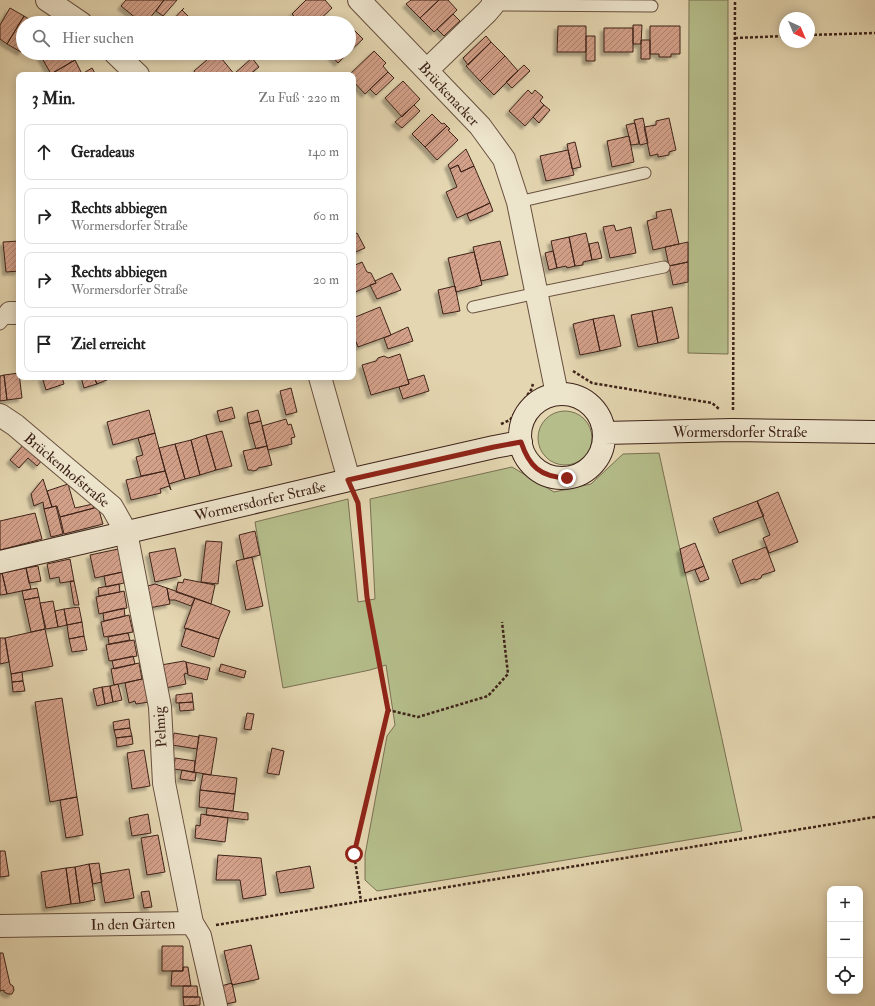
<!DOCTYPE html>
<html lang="de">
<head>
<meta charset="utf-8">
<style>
	:root { --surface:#fff; --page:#f2f2f2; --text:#222; --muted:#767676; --line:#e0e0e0 }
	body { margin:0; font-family:"IM FELL Double Pica",serif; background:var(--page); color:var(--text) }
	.controls { position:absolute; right:12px; bottom:12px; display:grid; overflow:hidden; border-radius:8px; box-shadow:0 2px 10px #0003 }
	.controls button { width:36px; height:36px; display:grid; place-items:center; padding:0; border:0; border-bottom:1px solid var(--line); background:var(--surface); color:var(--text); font:20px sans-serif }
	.compass { position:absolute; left:779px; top:12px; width:36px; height:36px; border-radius:50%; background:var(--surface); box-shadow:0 2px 10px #0003; rotate:136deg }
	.stop { position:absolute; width:12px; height:12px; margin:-9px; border:3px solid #8f2418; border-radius:50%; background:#fff }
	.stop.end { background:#8f2418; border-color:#fff; box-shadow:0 1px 4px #0008 }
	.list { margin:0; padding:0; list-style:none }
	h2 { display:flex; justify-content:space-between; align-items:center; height:52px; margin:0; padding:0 16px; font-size:17px }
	h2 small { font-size:13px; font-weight:400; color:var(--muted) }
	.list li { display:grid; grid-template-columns:26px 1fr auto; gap:12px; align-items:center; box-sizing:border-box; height:56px; margin:0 8px 8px; padding:0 8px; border:1px solid var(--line); border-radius:8px }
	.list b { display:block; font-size:15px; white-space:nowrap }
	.list p { margin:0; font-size:13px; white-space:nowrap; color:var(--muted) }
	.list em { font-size:13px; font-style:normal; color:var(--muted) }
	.icon { flex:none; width:22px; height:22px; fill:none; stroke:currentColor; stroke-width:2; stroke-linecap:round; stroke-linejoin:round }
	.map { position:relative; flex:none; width:875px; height:1006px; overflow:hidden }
	.search { position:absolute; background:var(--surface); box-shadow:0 2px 10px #0003; left:16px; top:16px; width:340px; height:44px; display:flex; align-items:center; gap:10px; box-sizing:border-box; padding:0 14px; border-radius:22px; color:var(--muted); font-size:15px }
	.panel { position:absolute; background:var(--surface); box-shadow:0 2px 10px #0003; left:16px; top:72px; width:340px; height:308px; border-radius:8px }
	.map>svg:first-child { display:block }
	.green { fill:#b5be8b; stroke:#7a7052 }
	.building { fill:url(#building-hatch); stroke:#3e2319; filter:url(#shadow) }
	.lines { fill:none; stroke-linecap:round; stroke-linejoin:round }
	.service-casing { stroke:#68503f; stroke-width:13 }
	.minor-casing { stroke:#68503f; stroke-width:24 }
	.secondary-casing { stroke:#3e2319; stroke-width:24 }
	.path { stroke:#3e2319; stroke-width:2.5; stroke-dasharray:3 2; stroke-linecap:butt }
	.service { stroke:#ede4cc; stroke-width:11 }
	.minor { stroke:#ede4cc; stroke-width:22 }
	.secondary { stroke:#ede4cc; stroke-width:22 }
	.route { stroke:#8f2418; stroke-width:5 }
	.labels { text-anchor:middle; stroke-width:3; stroke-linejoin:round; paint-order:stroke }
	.street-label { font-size:15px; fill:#3e2319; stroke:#ede4cc }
</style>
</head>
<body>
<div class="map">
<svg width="875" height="1006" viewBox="0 0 875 1006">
	<defs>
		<pattern id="building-hatch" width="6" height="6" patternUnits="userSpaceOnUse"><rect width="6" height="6" fill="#d3a089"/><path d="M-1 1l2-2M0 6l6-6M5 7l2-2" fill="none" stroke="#ad826f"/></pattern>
		<filter id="shadow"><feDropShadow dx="-3.5" dy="3.5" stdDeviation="1" flood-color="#0004"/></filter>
	</defs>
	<rect width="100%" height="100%" fill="#e4d6b1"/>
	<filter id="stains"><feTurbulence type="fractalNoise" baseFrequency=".005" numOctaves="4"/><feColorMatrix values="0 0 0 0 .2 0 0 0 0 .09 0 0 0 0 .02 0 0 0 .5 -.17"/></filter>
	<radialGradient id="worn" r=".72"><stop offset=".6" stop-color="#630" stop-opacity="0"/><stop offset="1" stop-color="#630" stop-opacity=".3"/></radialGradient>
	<!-- green -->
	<path class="green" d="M689,0h39v354l-40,-1z
		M538 438a27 27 0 1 1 54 0a27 27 0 1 1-54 0Z
		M659,453c27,126 56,252 83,378l-365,60 -12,-11v-25l22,-119 8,-11 -9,-60 -16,5 -87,18 -28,-166 93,-23 10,103 17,-3 -5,-100 142,-32 42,25 37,-8 32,-30z"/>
	<!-- building -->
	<path class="building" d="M126,0h38l-18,23h-4l-21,-17z
		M164,0h13l-14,16 -7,-5z
		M306,0h19l7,8 -16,15h-15l-9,-9z
		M411,0h28l-19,18 -14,-14z
		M439,0h9l9,10 -23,22 -14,-14z
		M10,8l14,8 -17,28 -7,-5v-14z
		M184,8l-2,2 13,13h-25z
		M453,14l7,7 -16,15 -7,-7z
		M24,16l11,7h-12v26l-2,3 -14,-8z
		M349,25l14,14 -14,13z
		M633,25h9l-1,19h-8z
		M558,26h28v26h-29z
		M650,26h30v28h-9v3h-12v-3h-9z
		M604,28h29v24h-29z
		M486,36l5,6 -23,23 -5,-7z
		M586,36h9v25h-9z
		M641,40h9v19h-9z
		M491,42l14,14 -25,25 -14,-15z
		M374,51l12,12 -3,3 5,6 -23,22 -12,-13v-6h-4z
		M39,53h17l-13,7z
		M56,53h15l4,7 -24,14 -8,-14z
		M215,53h2l18,22h-38l-3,-4z
		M329,53h19l-10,10z
		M505,56l13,15 -24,24 -14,-14z
		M252,58l7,9 -10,8h-14l-1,-1z
		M75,60l7,14 -2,1h-28l-1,-1z
		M524,65l6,6 -18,17 -6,-6z
		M92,68l4,7h-16l2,-1z
		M388,72l6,6 -18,17 -6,-6z
		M403,81l17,18 -18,18 -17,-19z
		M528,90l4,4 3,-4 8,7 -3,4 4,4 -19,21 -16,-15z
		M414,105l6,6 -18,17 -7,-6z
		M544,105l6,5 -11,13 -6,-6z
		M432,114l10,10 2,-1 3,3 -22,21 -13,-13z
		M643,118l5,25 -8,2 -6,-25z
		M669,118l7,32 -7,2v3l-11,2v-3l-8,2 -6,-29 12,-2v-4z
		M635,123l4,21 -8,1 -5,-20z
		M447,126l3,3 -2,1 10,10 -21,20 -12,-13z
		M629,136l5,26 -22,5 -5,-26z
		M575,142l6,25 -9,2 -5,-25z
		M466,149l8,17 -13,6 -3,-7 -8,4 -2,-4z
		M568,150l6,25 -28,6 -6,-25z
		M458,165l3,7 13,-6 16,37 -33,15 -11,-26 11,-5 -7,-18z
		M490,203l3,8 -23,10 -3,-7z
		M671,209l8,35 -26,6 -6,-29 10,-3 -1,-6z
		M614,225l2,6 15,-4 5,26 -26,5 -7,-31z
		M357,233l8,15 -12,5v-18z
		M586,233l6,27 -9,2v3l-8,1 -6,-29z
		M569,237l6,29 -8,2 -1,-2 -9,2 -6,-27z
		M19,241v30l-13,1 -3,-30z
		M500,241l8,34 -27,6 -8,-34z
		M598,242l4,16 -10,2 -3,-16z
		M688,242v20l-19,4 -4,-19z
		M553,251l4,17 -8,2 -4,-17z
		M474,252l8,33 -26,7 -8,-34z
		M362,262l5,10 4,1 5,10 -23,10v-27z
		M688,262v20l-15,3 -4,-19z
		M392,273l9,17 -24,9 -7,-14 6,-2 -1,-2z
		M455,286l5,25 -17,3 -5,-24z
		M380,307l11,28 -33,12 -5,-13v-16z
		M672,307l7,31 -21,5 -6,-32z
		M652,311l6,32 -20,4 -7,-32z
		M614,315l7,31 -21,5 -7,-32z
		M593,319l7,32 -20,4 -7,-31z
		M408,327l5,14 -25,8 -4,-11z
		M400,354l9,30 -38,11 -9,-30 14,-4 2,-3 6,-2 4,2z
		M19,373l3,25 -15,2 -3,-25z
		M4,375l3,25 -7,1v-25z
		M424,375l5,16 -26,8 -4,-12 10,-3 -1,-4z
		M42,377h20l2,7 -18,6z
		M81,377h13l3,7 -13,4z
		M94,377h14l1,2 -12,5z
		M291,388l6,24 -11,3 -6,-24z
		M232,407l3,11 -15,4 -3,-11z
		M149,410l6,23 -42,12 -6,-23z
		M258,410l3,11 -12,3 -2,-11z
		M286,419l2,6 3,-1 4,13 -4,1 1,6 -24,6 -6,-24z
		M261,421l6,25 -11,3 -7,-25z
		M222,431l10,35 -16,4 -10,-35z
		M155,433l10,38 -24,5 -5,-19 7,-2 -5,-17z
		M206,435l10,35 -16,5 -9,-35z
		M191,440l9,35 -15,4 -10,-35z
		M25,443l18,16 -6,7 -9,-8 -9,10 -9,-8z
		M175,444l10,35 -16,5 -10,-36z
		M267,446l5,19 -14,3 -1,2 -4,1 -2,-1h-3l-5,-19z
		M165,471l6,19 -2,-4 -9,3 1,4 -30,7 -5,-20z
		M43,479l9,28 -8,2 -1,-7 -9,4 -3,-12z
		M68,484l7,24 18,-4 1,4 -34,9 -3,-11 -5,1 -5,-16z
		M778,492l20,50 -29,11 -6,-15 7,-3 -13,-34z
		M757,501l7,15 -45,17 -6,-15z
		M56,506l7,28 -12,3 -7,-28z
		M98,507l5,17 -39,10 -4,-17z
		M35,513l7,26 -42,11v-29z
		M255,531l5,24 -16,4 -5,-24z
		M206,541l16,1 -4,42 -17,-2z
		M695,543l9,23 -19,7 -5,-24z
		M766,547l9,24 -13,4 -1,3 -5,2 -2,-1 -13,5 -9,-24z
		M175,548l6,28 -26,6 -6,-29z
		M118,549l5,23 -28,6 -5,-23z
		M252,557l11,49 -17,4 -10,-49z
		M70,559l4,22 -14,2 -1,-6 -9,2 -3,-15z
		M38,566l3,15 -12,2 -3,-15z
		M704,566l5,13 -9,3 -5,-12z
		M26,568l5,21 -24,5 -5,-21z
		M122,572l2,11 -18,4 -2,-11z
		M2,573l5,21 -7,1v-21z
		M184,579l31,6 -4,19 -35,-12 2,-10 5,1z
		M70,581h4l5,24h-5z
		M119,584l1,8 -21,4 -1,-8z
		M155,584l12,4 3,16 -21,4 -5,-21z
		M37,588l2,9 -15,3 -2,-9z
		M167,588l28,10 -4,8 -16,-6h-6z
		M124,591l3,17 -28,6 -3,-17z
		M39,597l6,32 -14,3 -7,-32z
		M195,598l35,13 -11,28 -35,-11z
		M53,601l5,26 -12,2 -6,-26z
		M79,607l3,15 -15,3 -3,-16z
		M124,608l1,8 -21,5 -1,-8z
		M64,609l3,16 -9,2 -3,-16z
		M129,615l4,17 -29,5 -3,-15z
		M82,622l2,14 -15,3 -2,-14z
		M186,628l33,11 -5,18 -33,-11z
		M45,629l8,37 -42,8 -6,-36z
		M128,633l2,7 -21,4 -1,-7z
		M84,636l3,14 -15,2 -3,-13z
		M0,638h5l4,24 -9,2z
		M134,640l3,16 -28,5 -3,-16z
		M133,656l2,8 -21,5 -2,-8z
		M184,661l2,1 2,11 -4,1 2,10 -21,4 -4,-23z
		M186,662l24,6 -3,12 -19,-5z
		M139,663l3,16 -28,6 -3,-16z
		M221,664l25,7 -2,7 -25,-7z
		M22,672l1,9 -11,1 -1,-8z
		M142,679h3l4,23 -13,2 -1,-3 -6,2 -4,-20z
		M23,681l2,10 -12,1 -1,-10z
		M118,684l4,16 -9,2 -3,-16z
		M110,686l3,16 -8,2 -3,-17z
		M102,687l3,17 -8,2 -4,-17z
		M192,693l1,9 -17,1v-8z
		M62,698l15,99 -27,5 -15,-100z
		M193,702l1,8 -14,1 -1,-8z
		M247,713l7,1 -3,16 -7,-1z
		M129,719l1,9 -16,2 -1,-8z
		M130,728l2,8 -16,2 -2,-8z
		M174,733l25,4 -2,12 -25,-4z
		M199,735l18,3 -6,37 -17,-3z
		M132,736l1,8 -16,3 -1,-9z
		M272,748l12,3 -5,24 -12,-2z
		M144,750l6,36 -18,3 -5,-36z
		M175,758l20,3 -1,11 -20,-3z
		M182,770l14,3 -1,8 -15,-2z
		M203,774l34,4 -2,16 -35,-4z
		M200,790l35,4 -2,17 -34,-4z
		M77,797l6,38 -17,3 -6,-38z
		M207,808l41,5v7l-42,-5z
		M148,814l3,19 -19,3 -3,-18z
		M201,814l27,4 -3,24 -30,-4 1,-13 4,1z
		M158,835l7,37 -18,3 -6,-37z
		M0,851h5l4,25 -9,1z
		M218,855l43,3 5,37 -23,4 -3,-19h-24z
		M99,863l3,19 -9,2 -4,-20z
		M89,864l6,36 -15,3 -5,-36z
		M310,866l4,22 -34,5 -4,-21z
		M75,867l5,36 -9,1 -5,-36z
		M66,868l5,36 -25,4 -5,-36z
		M129,869l5,29 -29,5 -5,-29z
		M149,891l3,16 -8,1 -3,-16z
		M251,945l8,34 -27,6 -8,-34z
		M162,946h21v25h-21z
		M0,953h3l7,31 3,2 1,4 -2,4h-4l-4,-2v-2l-4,1z
		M183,967h5l3,19h-20l1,-15h11z
		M232,983l4,19 -11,2 -4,-18z
		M183,986h14l1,11h-15z
		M183,997h17v8l-16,1z"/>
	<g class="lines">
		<!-- service casing -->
		<g class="service-casing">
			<path id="service" d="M493,5l159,1
				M518,202l127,-29
				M473,307l64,-14 127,-26
				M0,324l10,-11"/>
		</g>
		<!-- minor casing -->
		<g class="minor-casing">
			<path id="minor" d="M47,0l34,23
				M359,0l121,126 24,33 14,43 39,192
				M115,53l23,22
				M427,70l60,-58 6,-7v-5
				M10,313h9
				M320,377l29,103
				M0,415l15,10 97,82 14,25 34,175 4,76 28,140 8,13 16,70
				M0,926l192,-3"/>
		</g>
		<!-- secondary casing -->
		<g class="secondary-casing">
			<path id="secondary" d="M520 436a42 42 0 1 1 84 0a42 42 0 1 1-84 0Z
				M604,433l129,-3 142,2
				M0,562l349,-82 145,-33 27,-5"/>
		</g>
		<!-- path -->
		<path class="path" d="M809,35l66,-2
			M735,38l50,-2
			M573,371l19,12 120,20 7,6
			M733,410l2,-410
			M501,424l9,-4 21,-30 2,-6
			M356,498l2,5 9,94 21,113 -34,144 7,47
			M388,710l30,7 70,-21 20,-22 -6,-52
			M216,925l659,-108"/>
		<!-- service -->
		<use href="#service" class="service"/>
		<!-- minor -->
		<use href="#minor" class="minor"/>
		<!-- secondary -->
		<use href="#secondary" class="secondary"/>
	</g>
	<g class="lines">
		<!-- route -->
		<path class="route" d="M354,854l34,-144 -21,-113 -9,-94 -10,-23 146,-33 27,-5c8,24 19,35 46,36"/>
	</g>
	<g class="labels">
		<!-- street labels -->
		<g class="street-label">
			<text transform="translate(449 94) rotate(47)" y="5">Brückenacker</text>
			<text x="740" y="437">Wormersdorfer Straße</text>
			<text transform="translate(67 470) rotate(40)" y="5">Brückenhofstraße</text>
			<text transform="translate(260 501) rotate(-13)" y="5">Wormersdorfer Straße</text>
			<text transform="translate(160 727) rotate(-94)" y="5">Pelmig</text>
			<text transform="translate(133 924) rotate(-1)" y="5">In den Gärten</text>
		</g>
	</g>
	<rect width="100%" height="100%" filter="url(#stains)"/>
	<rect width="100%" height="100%" fill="url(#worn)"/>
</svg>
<div class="controls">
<button>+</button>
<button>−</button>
<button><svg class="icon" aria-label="locate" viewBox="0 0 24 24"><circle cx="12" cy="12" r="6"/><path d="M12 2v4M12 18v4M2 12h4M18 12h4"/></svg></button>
</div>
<svg class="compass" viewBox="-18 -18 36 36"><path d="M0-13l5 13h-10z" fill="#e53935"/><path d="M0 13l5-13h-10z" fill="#767676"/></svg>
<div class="stop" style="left:354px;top:854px"></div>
<div class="stop end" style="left:567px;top:478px"></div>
<div class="search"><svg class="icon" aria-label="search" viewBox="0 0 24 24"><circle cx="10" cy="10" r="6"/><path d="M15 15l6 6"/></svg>Hier suchen</div>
<section class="panel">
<h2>3 Min.<small>Zu Fuß · 220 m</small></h2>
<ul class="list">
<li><svg class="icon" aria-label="ahead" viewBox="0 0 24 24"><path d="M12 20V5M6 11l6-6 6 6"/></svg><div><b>Geradeaus</b></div><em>140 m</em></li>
<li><svg class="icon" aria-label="right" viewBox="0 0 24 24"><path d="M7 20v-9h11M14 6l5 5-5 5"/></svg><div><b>Rechts abbiegen</b><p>Wormersdorfer Straße</p></div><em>60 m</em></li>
<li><svg class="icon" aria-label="right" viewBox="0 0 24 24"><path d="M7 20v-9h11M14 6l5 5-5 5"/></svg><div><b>Rechts abbiegen</b><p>Wormersdorfer Straße</p></div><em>20 m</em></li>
<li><svg class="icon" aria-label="arrive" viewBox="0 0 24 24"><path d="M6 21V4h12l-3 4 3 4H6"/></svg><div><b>Ziel erreicht</b></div></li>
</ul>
</section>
</div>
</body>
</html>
